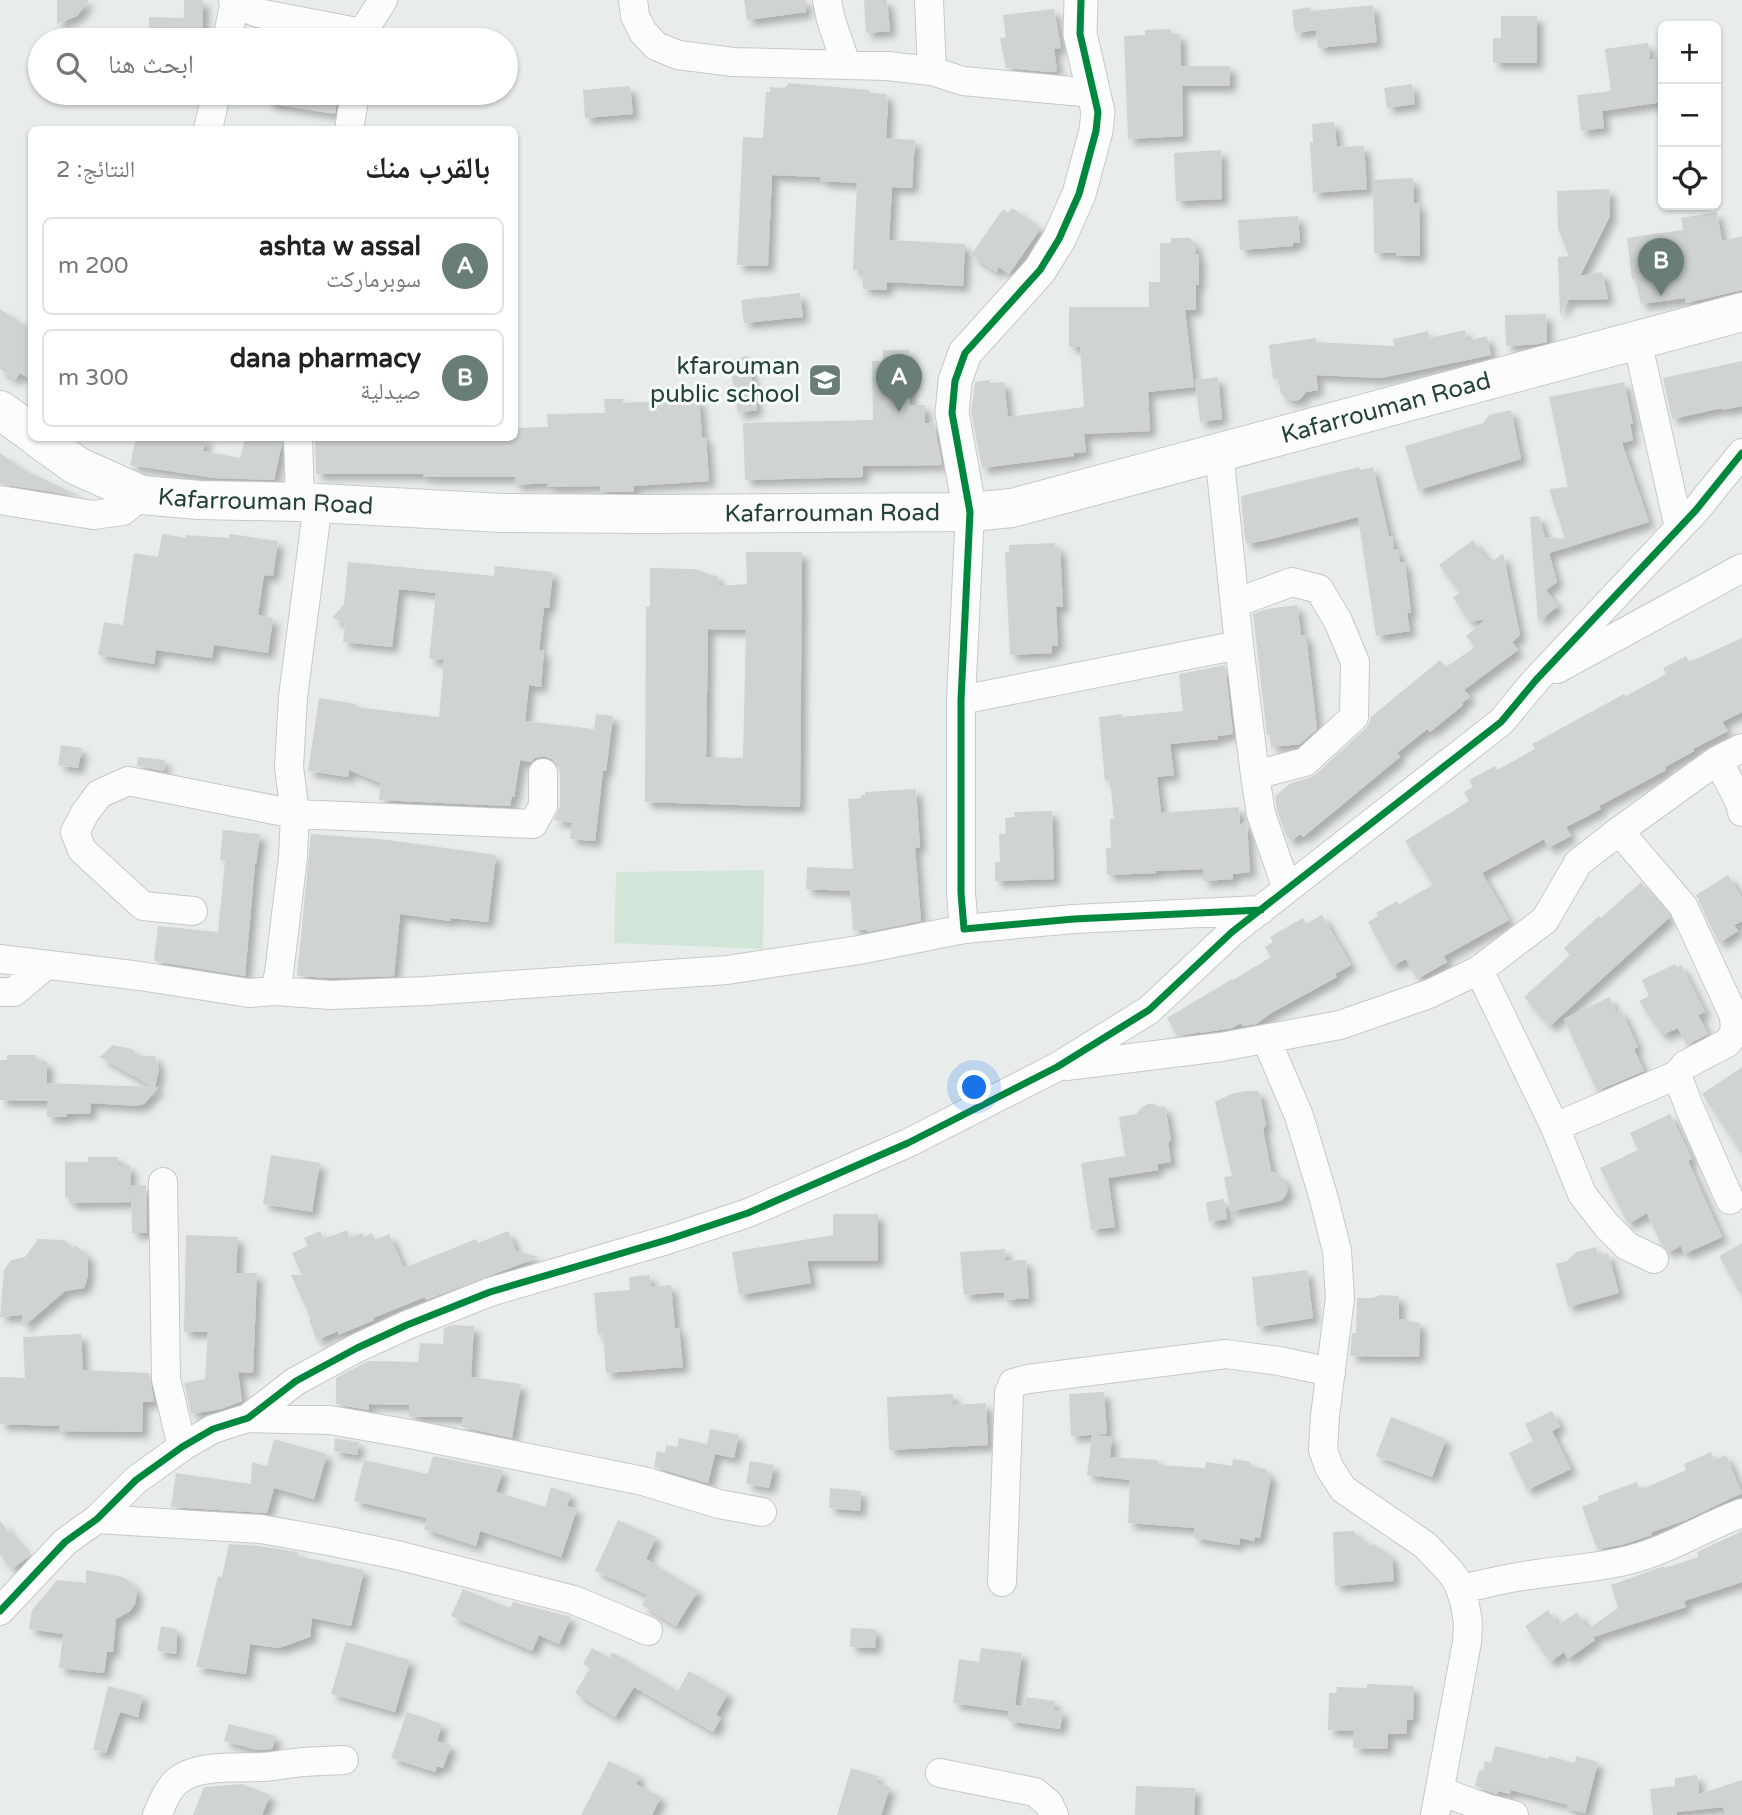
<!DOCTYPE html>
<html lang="ar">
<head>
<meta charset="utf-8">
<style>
	:root { --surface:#fff; --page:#f6f6f6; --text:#222; --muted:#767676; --line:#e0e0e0; --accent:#697e78 }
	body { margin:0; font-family:"Varela Round","Noto Naskh Arabic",sans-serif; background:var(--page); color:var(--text); direction:rtl }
	.controls { position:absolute; right:21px; top:21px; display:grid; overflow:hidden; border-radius:10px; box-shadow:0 2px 5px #0004 }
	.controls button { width:63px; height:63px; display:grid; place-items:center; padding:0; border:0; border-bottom:2px solid var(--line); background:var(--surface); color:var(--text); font:35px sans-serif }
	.you { position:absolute; left:975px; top:1088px; width:24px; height:24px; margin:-18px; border:5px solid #fff; border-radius:50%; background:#1a73e8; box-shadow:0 0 0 10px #1a73e833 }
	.badge { display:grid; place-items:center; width:46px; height:46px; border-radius:50%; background:var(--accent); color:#fff; font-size:23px; font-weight:700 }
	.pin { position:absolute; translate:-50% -58px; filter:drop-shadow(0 2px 4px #0008) }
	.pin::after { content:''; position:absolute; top:37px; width:24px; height:21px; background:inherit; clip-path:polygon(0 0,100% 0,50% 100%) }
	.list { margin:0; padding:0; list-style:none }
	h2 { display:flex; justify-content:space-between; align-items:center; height:91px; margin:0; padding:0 28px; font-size:30px }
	h2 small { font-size:23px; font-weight:400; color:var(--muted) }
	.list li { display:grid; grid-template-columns:46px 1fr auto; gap:21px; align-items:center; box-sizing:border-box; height:98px; margin:0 14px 14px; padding:0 14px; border:2px solid var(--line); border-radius:10px }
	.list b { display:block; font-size:26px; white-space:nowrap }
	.list p { margin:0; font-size:23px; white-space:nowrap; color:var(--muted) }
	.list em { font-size:23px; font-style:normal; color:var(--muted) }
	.icon { flex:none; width:38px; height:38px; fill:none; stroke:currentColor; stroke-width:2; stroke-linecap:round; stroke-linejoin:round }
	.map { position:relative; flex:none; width:1742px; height:1815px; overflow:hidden; direction:ltr }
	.search { position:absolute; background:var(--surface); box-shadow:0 2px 5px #0004; left:28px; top:28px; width:490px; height:77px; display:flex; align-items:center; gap:18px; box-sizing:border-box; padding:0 24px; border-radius:38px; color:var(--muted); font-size:26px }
	.panel { position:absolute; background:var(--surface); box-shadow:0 2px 5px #0004; left:28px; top:126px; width:490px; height:315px; border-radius:10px; direction:rtl }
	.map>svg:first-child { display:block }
	.green { fill:#d1e6d8 }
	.building { fill:#cfd4d2; fill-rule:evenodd; filter:url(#shadow) }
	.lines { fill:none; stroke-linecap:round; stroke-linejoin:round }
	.minor-casing { stroke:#c5cac8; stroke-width:30 }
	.tertiary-casing { stroke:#c5cac8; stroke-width:35 }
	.secondary-casing { stroke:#c3cbc8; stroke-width:40 }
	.minor { stroke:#fcfcfc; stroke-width:28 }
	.tertiary { stroke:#fcfcfc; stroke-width:33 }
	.secondary { stroke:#fcfcfc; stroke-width:38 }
	.cycleway-casing { stroke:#f7fbf9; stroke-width:11 }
	.cycleway { stroke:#00873e; stroke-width:7 }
	.labels { text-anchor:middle; stroke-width:6; stroke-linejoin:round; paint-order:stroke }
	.poi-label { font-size:24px; fill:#24423a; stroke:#f7fbf9; text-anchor:end }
	.street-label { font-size:24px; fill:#24423a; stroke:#f7fbf9 }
</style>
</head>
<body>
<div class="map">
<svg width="1742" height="1815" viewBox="0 0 1742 1815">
	<defs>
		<filter id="shadow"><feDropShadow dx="6" dy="6" stdDeviation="3.5" flood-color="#0004"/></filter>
	</defs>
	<rect width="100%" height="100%" fill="#e8edeb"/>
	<!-- green -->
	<path class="green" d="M764,870l-1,79 -149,-6 2,-71z"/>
	<!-- building -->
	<path class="building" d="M57,0h32l-12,16 -20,8z
		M184,0h19v32h-3v8h-51v-23l35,1z
		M744,0h62v12l-59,8z
		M864,0h23l3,31 -24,2z
		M1373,5l4,37 -59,6 -2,-18 -21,3 -3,-23 19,-3v4z
		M1054,9l7,39 -7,1 3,22 -6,1 -45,-4 -6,-30 6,-1 -3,-22z
		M1501,16h36v47h-44v-25h8z
		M1171,29v5h9l1,32h49v20h-48l1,50 -55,3 -4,-103 21,-1v-5z
		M1648,43l2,17 13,-2v44l-61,9 2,17 -23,3 -4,-36 34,-4 -6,-42z
		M788,83l81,7v3l18,1 -1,6h2l-2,38 29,2 -3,48 -20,-1 -3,53 76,4 -2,42 -76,-4v8l-24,-1 -1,-18 -9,-1 4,-87 -37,-2v-4l-48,-2 -4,91 -31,-1 6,-128 20,1 3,-46h4v-5l15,1v-2h3z
		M1412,84l3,20 -28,4 -3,-20z
		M630,86l3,28 -48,4 -2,-28z
		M268,93h70l-3,21 -68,-11z
		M1334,122l3,25 27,-1 3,43 -54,4 -3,-51h3l-1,-18z
		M1221,150l1,49 -46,2 -2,-48z
		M1413,178l1,25h5l1,53h-24v-3h-22l-1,-73z
		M1609,189l1,27 -30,60 22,-4 6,27 -40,1 -8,15 -2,-58 11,-1 -11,-27 -1,-38z
		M1012,208l29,20 -32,46 -10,-7 -3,5 -25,-17 32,-46 5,4z
		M1717,212l5,29 20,-5v54l-56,13 -1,-5 -44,6 -6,-25h-3l-5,-41 56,-8 -2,-12z
		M1298,216l2,26 -7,1v3l-53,4 -2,-30z
		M1171,238h20v5h5v11h3v31h-3v25h-11l9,77 -46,5 2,39 -66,3 2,18 -12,1v3l-92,12 -11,-56 4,-30 15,-2v3l14,-1 4,35 76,-10 -4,-60h-11v-40h80v-25h11v-39h11z
		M800,293l3,24 -59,6 -3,-23z
		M0,309l32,21v50l-12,-7 -5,7 -15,-11z
		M1546,314l1,28 -9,2 -32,2 -1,-31z
		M1465,330l2,11 20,-5 4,19 -110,23 -65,-3 2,15 -12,2 -6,7 -4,2 -10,-2 -5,-6 -3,-15 -5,1 -4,-34 47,-7v4l78,4 -1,-7 35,-8 1,7z
		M883,350h26l1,55h15v18h9l8,42 -79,1v11l-118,3 -2,-57 130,-3 -1,-59h11z
		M748,356l9,54 -19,3 -9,-53z
		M1742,361v45l-20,4v-2l-50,11 -9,-41z
		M1218,377l4,42 -22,3 -5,-42z
		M1624,382l9,42h-3l3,16 -11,3 27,79 -100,31 8,29 -11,8 12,16 -20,16 -8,-105 9,-1 6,21 20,2 -16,-50 19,-2 -19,-90z
		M604,399h19v4l76,-4 3,38h4l3,44 -75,5v6h-34v-6l-53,1v-4l-32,2v-8h-92l1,-3h-108l-1,-36h202v-10l31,-1 -1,-13 58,-1z
		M1511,410l10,49 -103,31 -13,-44 78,-23 6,-8z
		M136,438h70l-3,13 37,7 5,-20h37v5l-8,37 -60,-2 -84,-13z
		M0,453l22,16 58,27 -80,-12z
		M1359,467l1,3 13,-3 16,69h3l2,14 4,-1 2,13h5l6,51h-4l3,18 -34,5 -18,-119 -87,22 -24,5 -2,-3 -4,-45z
		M162,534l24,4v-3l43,3v-4l49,7 -5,35 -9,-1 -6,40 15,3 -5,35 -54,-8 -2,13 -56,-8 -2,14 -56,-9 6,-33 19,3 11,-72 24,4z
		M1473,540l17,23 13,-10 17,82 -8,7 6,8 -54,40 6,7 -8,6 1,2 -33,27 -3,-3 -30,24 3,4 -97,80 -3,-3 -9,7 -5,-6 -9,-25 -2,-14 16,-13 18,-5 7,-4 49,-45 4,-5 2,-7 69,-57 6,7 29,-20 -9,-11 20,-17 -16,3 -17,-24 7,-6 -21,-27z
		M1055,543v5h5l3,59h-7l2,39h-7l1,7 -42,2 -5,-103h4v-7z
		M746,552h56l-2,255 -155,-5 1,-195h4v-39l44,1 24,8 1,9 28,-2zM708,629l38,1 -3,128 -37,-1z
		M348,562l146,14 1,-10 58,6 -4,36h-5l-5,42 5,1 -3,36 -12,-2 -4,36 69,8 2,-15 17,2 -7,55h-3l-8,70 -25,-2 2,-16 -18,-3 6,-14v-34l-3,-8 -5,-5 -8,-3 -9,2 -4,4 -11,-2 -6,37 -2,-1 -2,10 -131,-6 2,-17 -32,-13 -1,7 -40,-6 11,-73 37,6v3l83,10 5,-57 -15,-1 7,-66 -37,-4 -7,58 -49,-5 2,-19 -13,-5 12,-14z
		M1297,605l4,30h5l11,94 -17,15 -29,3 -1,-12h-3l-14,-121 14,-5z
		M1742,638v74l-20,10 6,9 -35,18 1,2 -29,16 1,3 -67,36 2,3 -35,18 5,9 -23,12 -4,-9 -62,34 27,47 -65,36 3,6 -30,17 -11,-20 -14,7 -24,-44 10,-6 -2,-3 21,-12 2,3 34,-19 -28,-44 64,-40 -5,-9 9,-5 -4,-7 26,-14 2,4 38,-21 -3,-5 92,-50 2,2 40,-22 -3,-6 23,-12 3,6z
		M1225,665l8,69 -15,2v3l-48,5 4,31 -17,2 4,36 78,-6 1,18 6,-4 1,2 3,49 -17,2v5l-30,2v-12l-48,2 1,2 -49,2 -1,-27h5l-1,-29h4l-4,-39 -5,1 -6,-64 23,-3v3l61,-6 -4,-37z
		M61,745l21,3 -4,20 -20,-3z
		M138,757l27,3 -1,11 -27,-5z
		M916,789l4,58 -5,1 6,73 -54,11v-2h-14l-3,-39 -44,-2 1,-22 46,2 -5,-70 13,-1v-3h4v-3z
		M1052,811l2,68 -59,2v-19h5l-1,-28h7l-1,-16 10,-1 -1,-5z
		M223,830l37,4 -4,30h-1l-10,112 -91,-15 4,-35 60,6 7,-71 -5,-1z
		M311,834l77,6 108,15 -8,67 -37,-4 -1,3 -50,-7 -6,62 -63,2 -34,-2z
		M1728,875l14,23v23l-8,4 4,6 -19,12 -23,-48z
		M1641,882l29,35 -120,109 -26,-29 46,-42 -6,-7 35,-32 2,2z
		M1322,915l29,50 -16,9 2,3 -66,36 -15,11 -13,2 -2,-3 -9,5 -32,5 -1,-2 -3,2 -19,3 -10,-18 65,-39 1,1 38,-23 -6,-10 8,-5 -3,-5 33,-19 3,6z
		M1675,964l2,3 4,-2 24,47 -7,3 10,19 -21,11 -9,-17 -16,7 -23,-34 10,-5 -7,-16z
		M1609,997l7,15 5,-2 17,37 -4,2 10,22 -47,20 -33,-72z
		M113,1045l19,4 6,7h17l4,13 -4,18h4l-15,17 -7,2 -46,-3 -1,11h-23v3h-20l1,-16 -48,-1v-40h7v-5h29v6h11v22l106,4 -55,-31h3z
		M1742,1067v87l-40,-60z
		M1247,1091h12l7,34 -3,4 8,42 12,7 5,11 -2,6 -4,5 -6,2 -45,9 -7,-34 8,-1 -17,-74 16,-8z
		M1148,1104h6l5,3 6,-1 6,35 -3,1 3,20 -14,2 1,6 -50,8 7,49 -24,3 -10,-67 44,-7 -6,-39 17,-3 6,-7z
		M1670,1114l22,45 -4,2 34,76 -38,17 -3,-8 -12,6 -8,-8 -14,-31 -19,11 -28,-56 38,-18 -8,-17z
		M271,1155l49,8 -8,49 -49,-8z
		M88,1157h30v8h12l1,37 -61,1 -1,-6h-4v-35h23z
		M146,1185l1,48h-15l-1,-47z
		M1224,1199l3,20 -18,3 -3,-20z
		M833,1214h45v47h-71l4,22 -72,12 -7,-43 101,-17z
		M347,1230l3,8 12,-5 2,4 8,-4 3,7 14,-6 15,34 72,-29 2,4 30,-12 8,20 23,6 -113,43 -1,-3 -52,21 1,2 -36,15v-4l-21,9 -8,-20 2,-1 -20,-44h11l-10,-22 16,-7 -4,-8 16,-7 4,8z
		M186,1235l52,2 -2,36h21l-4,100 -15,-1 4,29 -21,8 -30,5 -7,-31 21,-4 3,-47h-24z
		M38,1239l26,1 8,8 5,-2 11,10v20l-4,12 -19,3 -42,36 -1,-12 -22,2 4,-47 7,-10 14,-3z
		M1742,1243v54l-23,-41z
		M1596,1247l2,9 10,-3 11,40 -51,14 -12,-43 11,-3 9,-9z
		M1005,1249l1,12 20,-1 3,38 -24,2 -1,-8 -40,3 -4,-43z
		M1307,1270l6,48 -56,9 -5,-50z
		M650,1275l1,12 20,-2 4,43h4l4,39 -77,6 -3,-39 -5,1 -4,-42 36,-3 -1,-13z
		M1379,1295l20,1v23l21,4 -1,34 -69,-1 2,-23h4l1,-35h16z
		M452,1325l22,1 -3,51 50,7 -9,54 -50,-11 1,-10h-54v-12l-40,-1v6l-33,-6v-26l32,-17 50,1 2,-19 23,1 1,-16z
		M81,1334l2,36 66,3 5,29h-11l-1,30 -83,-1 1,-5 -60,-2v-47l25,1 -2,-41z
		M1104,1392l3,42 -36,2 -2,-42z
		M953,1394v11l33,-2 2,42 -99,5 -2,-53z
		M1552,1411l8,16 -8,4 19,38 -44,21 -18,-37 24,-12 -8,-17z
		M1391,1417l55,22 -14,38 -56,-21z
		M710,1429l29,6 -5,23 -19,-4 -7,29 -54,-16 3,-16 8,2 1,-8 11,2 2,-9 28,6z
		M1092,1435l20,2 -2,20 48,3v5l47,3 1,-6 26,4 1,-7 17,3v4l16,3v4l5,3 -11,62 -5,-1 -1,4 -14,-3 -1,7 -46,-7 2,-10 -67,-5 2,-43 -43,-5z
		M335,1438l24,4 -2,13 -23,-4z
		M274,1439l53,15 -13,45 -40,-11 -7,25 -96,-6 5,-34 75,11 1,-22 15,4z
		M1711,1452l3,8 12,-5 16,38 -56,27 -34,12v3l-31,10 -24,4 -15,-42 17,-7 -1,-4 39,-14 3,8 46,-20 -2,-6z
		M433,1456l70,14 -7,22 49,15 6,-20 20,7 -4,12 10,3 -16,48 -81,-26 -4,15 -52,-17 3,-11 -73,-17 10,-41 64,14z
		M750,1461l24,4 -5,23 -23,-4z
		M830,1488l31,3 -1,20 -31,-3z
		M618,1520l38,17 -10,22 52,32 -22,35 -34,-21 6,-10 -53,-24z
		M0,1521l29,35 -17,13 -12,-14z
		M1353,1531l15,15 6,-2 18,13 2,24 -59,5 -2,-54z
		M1742,1531v51l-58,19 2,6 -93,30 2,3 -27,19 -4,-7 -14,10 -25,-36 23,-16 10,15 19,-13 11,17 30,-21 -7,-23 53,-19 1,2 33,-11 -1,-5z
		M229,1544l30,2 39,6 -1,4 67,14 -13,56 -39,-8 -2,19 -31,11 -29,-4 -4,30 -50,-7 22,-91 4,1z
		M86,1570l37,7 7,5 7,9 -2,13 -5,7 -14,8 -3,33h-6l-3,21 -45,-5 4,-34 -34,-5 3,-19 25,-30 29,3z
		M463,1589l47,19 3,-6 58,15 -12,27 -20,-9 -7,16 -81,-35z
		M161,1626l16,3 -1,25 -19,-3z
		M851,1628l25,1 -1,19 -25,-1z
		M346,1642l64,18 -15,52 -64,-18z
		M592,1648l17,10 3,-6 66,39 11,-20 39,22 -12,22 5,3 -8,14 -79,-45 -19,30 -40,-24 15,-25 -7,-4z
		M981,1648l41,5 -7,52 9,2 2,-10 29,4 -1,9 9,1 -3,18 -52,-8 1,-10 -56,-8 6,-44 20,3z
		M1367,1684l47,2 -1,34 -6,-1 -1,15h-18l-1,15 -34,-1 1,-17 -26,-1 1,-37h7l1,-6 30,1z
		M108,1686l35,9 -5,22 -18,-5 -14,41 -13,-3z
		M407,1712l35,12 -5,17 14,4 -8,23 -6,-2 -2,6 -44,-14z
		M229,1724l47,12 -4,13 -14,1 -34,-9z
		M1495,1746l53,13 1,-3 26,7 1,-7 22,6 -13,51 -18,-4 1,-4 -57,-15 -1,4 -12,-3 -1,3 -22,-8 4,-16 4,1 2,-10 6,2z
		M609,1761l31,15 -4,8 25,13 -9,18h-71z
		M851,1768l27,8 -2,7 14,4 -9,28h-44z
		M1697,1775l2,19 43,-14v35h-16l-3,-8 -46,5v3h-24l-3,-26 25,-3v-8z
		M242,1784l28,11 -8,20h-69l11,-28z
		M1136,1786l59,2 -1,27h-59z"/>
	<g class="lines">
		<!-- minor casing -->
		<g class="minor-casing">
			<path id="minor" d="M233,0l12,8 13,5 104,20
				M633,0l2,16 8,16 13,14 22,9 55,7 154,4 45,5 31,10 130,12
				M827,0l4,20 15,44
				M929,0l3,71
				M227,40l8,-39
				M361,40l1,-7 21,-33
				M208,130l8,-37
				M349,130l6,-37
				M1637,340l42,188
				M298,438l2,64
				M1219,452l20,193 16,130 6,39 26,75
				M0,500l93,15 30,-4 19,-16
				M970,512l-9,188v193l3,36 110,-10 187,-9
				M1235,603l57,-21 27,7 19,32 17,41 -1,55 -49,45 -50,13
				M1557,669l185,-101
				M961,700l278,-55
				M1718,760l22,43 2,9
				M1619,831l64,75 51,110 1,16 -8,11 -42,22 -8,10 13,34 40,91
				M193,911l-50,-5 -61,-56 -7,-18 10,-19 14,-19 29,-13 167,33 238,10 10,-18v-33
				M0,959l140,17 109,17 26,-2 4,-18 14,-116 2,-43 -6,-47 4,-70 25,-194
				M1479,970l76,157 27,67 25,32 20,20 27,13
				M275,991l56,4 95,-4 301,-21 132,-20 105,-21
				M0,992h14l32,-27
				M1266,1039l33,77 25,83 13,52 3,47 -15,118 -2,34 6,17 14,22 82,56 24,25 8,11 7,19 4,22 -1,20 -32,173
				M1066,1066l155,-19 119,-22 89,-31 50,-24 66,-50 33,-57 41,-32 82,-59 17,-12 24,-12
				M1555,1127l122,-52
				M163,1182l3,197 16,68
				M248,1418l82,2 80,14 233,47 76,23 43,8
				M97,1519l164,10 68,12 68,14 177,45 74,31
				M1002,1582l7,-189 4,-10 15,-4 198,-25 53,7 52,11
				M1460,1589c21,-4 42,-10 63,-13 35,-6 71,-7 106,-16 40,-10 75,-33 113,-47
				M0,1611l65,-69 32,-23 39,-39 46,-33 31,-18 35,-11 48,-37 61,-33 50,-23 83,-33 180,-53 78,-26 160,-70 149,-76 92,-57 83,-78 269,-210 35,-42 160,-170 46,-57
				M940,1773l95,19 14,12 5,11
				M1440,1791l46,17 28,7
				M157,1815c5,-11 10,-25 19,-33 20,-18 61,-14 85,-15 11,0 22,-3 33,-4 17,-2 33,-2 50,-3"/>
		</g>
		<!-- tertiary casing -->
		<g class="tertiary-casing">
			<path id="tertiary" d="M970,512l-18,-99 3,-32 10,-28 75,-83 19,-31 20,-45 17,-63 2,-19 -18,-78 1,-34"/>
		</g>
		<!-- secondary casing -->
		<g class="secondary-casing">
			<g id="secondary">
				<path d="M0,410l32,23"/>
				<path id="s1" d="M38,438l39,28 65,29 57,5 101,2 203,11 143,1 324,-2 42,-4 730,-196"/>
			</g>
		</g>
		<!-- minor -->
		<use href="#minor" class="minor"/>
		<!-- tertiary -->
		<use href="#tertiary" class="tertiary"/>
		<!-- secondary -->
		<use href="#secondary" class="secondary"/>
		<!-- cycleway casing -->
		<g class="cycleway-casing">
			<path id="cycleway" d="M1081,0l-1,34 18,78 -2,19 -17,63 -20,45 -19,31 -75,83 -10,28 -3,32 18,99 -9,188v193l3,36 110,-10 187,-9
				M0,1611l65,-69 32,-23 39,-39 46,-33 31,-18 35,-11 48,-37 61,-33 50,-23 83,-33 180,-53 78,-26 160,-70 149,-76 92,-57 83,-78 269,-210 35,-42 160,-170 46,-57"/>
		</g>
		<!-- cycleway -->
		<use href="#cycleway" class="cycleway"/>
	</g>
	<!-- icons -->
	<defs>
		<g id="school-square" transform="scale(1.75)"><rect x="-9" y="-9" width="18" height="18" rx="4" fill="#697e78" stroke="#f7fbf9"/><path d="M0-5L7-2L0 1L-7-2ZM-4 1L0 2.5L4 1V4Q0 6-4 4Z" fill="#fff"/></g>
	</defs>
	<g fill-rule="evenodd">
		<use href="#school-square" x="825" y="380"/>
	</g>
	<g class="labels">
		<!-- poi labels -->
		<g class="poi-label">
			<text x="800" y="374">kfarouman<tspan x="800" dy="28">public school</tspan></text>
		</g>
		<!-- street labels -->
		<g class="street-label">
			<text dy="8" stroke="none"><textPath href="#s1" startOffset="1377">Kafarrouman Road</textPath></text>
			<text dy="8" stroke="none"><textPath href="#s1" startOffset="243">Kafarrouman Road</textPath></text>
			<text dy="8" stroke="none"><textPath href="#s1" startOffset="810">Kafarrouman Road</textPath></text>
		</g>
	</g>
</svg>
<div class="controls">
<button>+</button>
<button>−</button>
<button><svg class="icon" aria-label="locate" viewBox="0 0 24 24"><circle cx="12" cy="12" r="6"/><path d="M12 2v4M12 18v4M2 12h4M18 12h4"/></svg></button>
</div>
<div class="you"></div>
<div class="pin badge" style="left:899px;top:412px">A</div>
<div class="pin badge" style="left:1661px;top:296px">B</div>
<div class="search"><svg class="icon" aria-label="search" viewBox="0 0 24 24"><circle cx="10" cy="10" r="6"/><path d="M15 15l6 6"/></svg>ابحث هنا</div>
<section class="panel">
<h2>بالقرب منك<small>النتائج: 2</small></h2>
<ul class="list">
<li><span class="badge">A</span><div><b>ashta w assal</b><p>سوبرماركت</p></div><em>200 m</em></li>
<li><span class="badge">B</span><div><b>dana pharmacy</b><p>صيدلية</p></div><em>300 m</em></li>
</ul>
</section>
</div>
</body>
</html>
